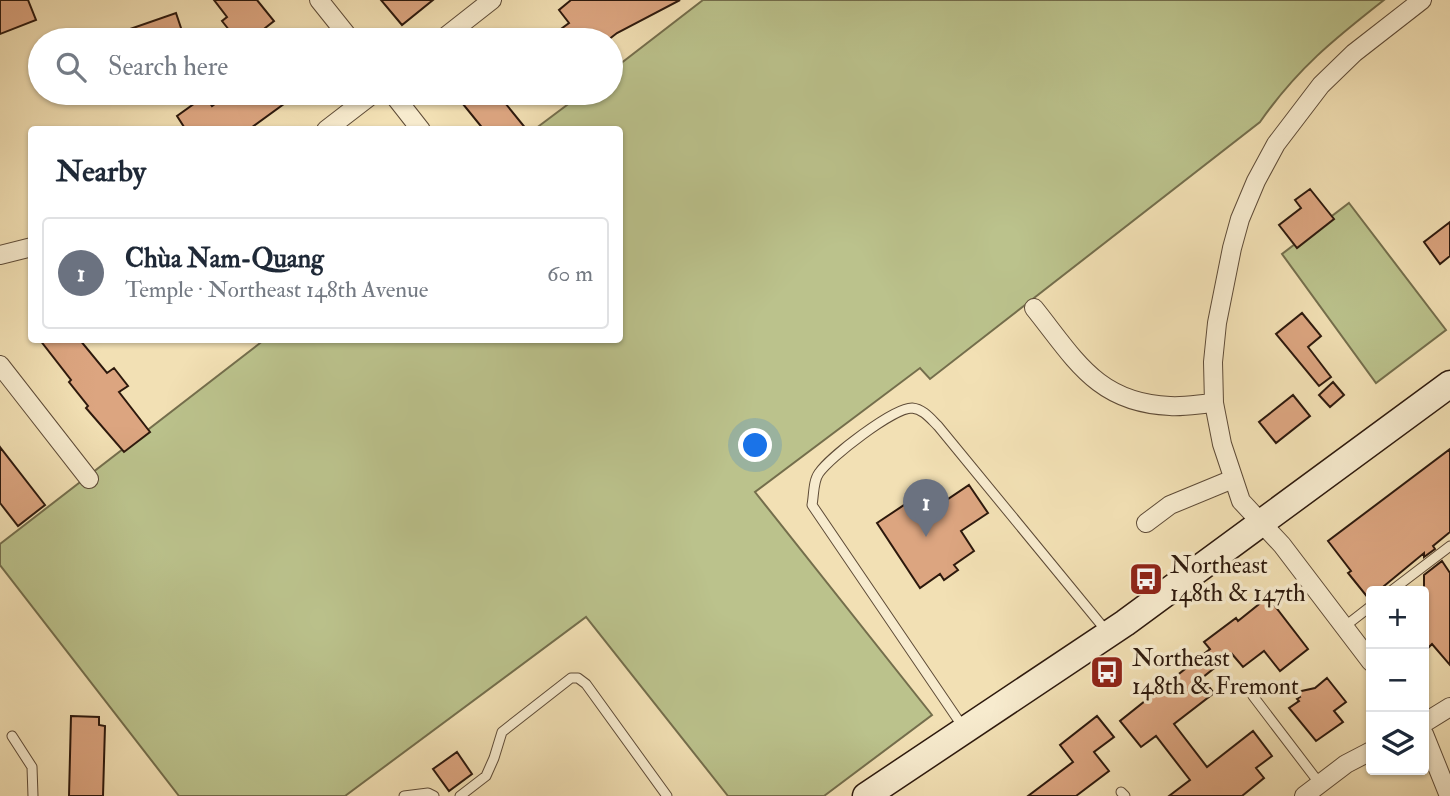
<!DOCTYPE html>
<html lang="en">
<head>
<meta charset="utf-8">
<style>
	:root { --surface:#fff; --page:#f2f2f3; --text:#1f2937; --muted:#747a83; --line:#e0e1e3; --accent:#8f2418 }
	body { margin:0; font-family:"IM FELL Double Pica",serif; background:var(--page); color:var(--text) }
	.controls { position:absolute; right:21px; bottom:21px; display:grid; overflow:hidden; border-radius:7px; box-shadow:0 2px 5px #0004 }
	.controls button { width:63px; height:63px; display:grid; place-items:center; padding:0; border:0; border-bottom:2px solid var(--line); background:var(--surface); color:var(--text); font:35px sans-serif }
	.you { position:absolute; left:756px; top:446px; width:24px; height:24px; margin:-18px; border:5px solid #fff; border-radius:50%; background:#1a73e8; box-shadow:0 0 0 10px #1a73e833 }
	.badge { display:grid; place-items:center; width:46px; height:46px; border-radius:50%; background:var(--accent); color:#fff; font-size:23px; font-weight:700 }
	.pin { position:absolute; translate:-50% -58px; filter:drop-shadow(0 2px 4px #0008) }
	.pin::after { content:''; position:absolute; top:37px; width:24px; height:21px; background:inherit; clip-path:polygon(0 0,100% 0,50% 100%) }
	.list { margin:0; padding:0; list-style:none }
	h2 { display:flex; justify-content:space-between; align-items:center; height:91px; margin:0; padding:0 28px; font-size:30px }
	h2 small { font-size:23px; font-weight:400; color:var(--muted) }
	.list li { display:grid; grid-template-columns:46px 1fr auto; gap:21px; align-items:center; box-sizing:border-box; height:112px; margin:0 14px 14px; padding:0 14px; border:2px solid var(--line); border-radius:7px }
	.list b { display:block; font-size:26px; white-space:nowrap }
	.list p { margin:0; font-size:23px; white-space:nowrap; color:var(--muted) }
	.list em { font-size:23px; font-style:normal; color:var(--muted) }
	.icon { flex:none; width:38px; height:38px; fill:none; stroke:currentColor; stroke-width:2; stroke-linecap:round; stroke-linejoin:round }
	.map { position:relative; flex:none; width:1450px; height:796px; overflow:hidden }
	.search { position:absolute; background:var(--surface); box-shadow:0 2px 5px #0004; left:28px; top:28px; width:595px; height:77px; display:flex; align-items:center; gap:18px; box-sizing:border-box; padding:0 24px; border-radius:38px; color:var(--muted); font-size:26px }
	.panel { position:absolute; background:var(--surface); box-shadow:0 2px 5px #0004; left:28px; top:126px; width:595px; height:217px; border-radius:7px }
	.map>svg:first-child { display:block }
	.green { fill:#bbc28c; stroke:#746e4c; stroke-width:2 }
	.building { fill:#dca580; stroke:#2d190d; stroke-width:2 }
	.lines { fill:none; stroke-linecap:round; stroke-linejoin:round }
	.service-casing { stroke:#5e4b37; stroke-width:11 }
	.minor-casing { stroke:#5e4b37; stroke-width:20 }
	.secondary-casing { stroke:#2d190d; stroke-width:29 }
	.service { stroke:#f7ebce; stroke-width:9 }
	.minor { stroke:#f7ebce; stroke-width:18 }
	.secondary { stroke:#f7ebce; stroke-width:26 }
	.labels { text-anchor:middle; stroke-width:7; stroke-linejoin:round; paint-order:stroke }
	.poi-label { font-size:24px; fill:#2d190d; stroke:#f7ebce; text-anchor:start }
</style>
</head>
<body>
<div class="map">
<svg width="1450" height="796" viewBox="0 0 1450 796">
	<rect width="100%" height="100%" fill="#f2e0b4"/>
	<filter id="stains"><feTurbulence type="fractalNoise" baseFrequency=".00286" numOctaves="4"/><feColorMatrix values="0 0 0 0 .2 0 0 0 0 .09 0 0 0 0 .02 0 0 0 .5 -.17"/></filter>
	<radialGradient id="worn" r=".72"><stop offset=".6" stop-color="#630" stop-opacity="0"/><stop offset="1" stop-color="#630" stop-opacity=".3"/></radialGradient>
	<!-- green -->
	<path class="green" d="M703,0h681c-51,40 -87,69 -124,122l-330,257 -10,-11 -165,124 177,223 -108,81h-96l-142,-179 -241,179h-166l-179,-231v-21l264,-204h356v-210l-85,-1 48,-36h28v-22z
		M1349,203l97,127 -70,53 -94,-129z"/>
	<!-- building -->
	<path class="building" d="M0,0h28l8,20 -36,14z
		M214,0h43l17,21 -24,19h-13l-15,-19 5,-4z
		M381,0h52l-31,25z
		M571,0h109l-63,33 -9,7h-62l23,-17 -10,-13z
		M176,13l9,27h-78v-3z
		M230,93h69l-51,37h-62l-9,-14 28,-20 7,10z
		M454,93h43l30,37h-43z
		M1310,189l24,30 -37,29 -18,-23 22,-17 -6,-8z
		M1450,222v34l-10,8 -16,-22z
		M1302,313l19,23 -13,11 23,30 -12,9 -43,-52z
		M40,340h40l27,33 7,-5 14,18 -9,6 31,40 -26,20 -38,-44 2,-2 -19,-24 2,-2z
		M1333,382l11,13 -14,12 -11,-12z
		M1293,395l17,21 -34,27 -17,-21z
		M0,447l45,58 -27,21 -18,-23z
		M1450,449v83l-17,14 2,3 -11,8v-4l-46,38h-7l-2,8 -21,-26 3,-2 -23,-30z
		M969,485l19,28 -27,18 13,20 -20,14 4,5 -14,10 -4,-6 -20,14 -43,-65 54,-36 11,16z
		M1442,561l8,12v92l-18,-21 -8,8v-77z
		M1268,597l40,52 -28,22 -16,-20 -21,16 -11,-13 -30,24 12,15 -40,31 33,43 46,-36 19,25 -16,12 8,10 -22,18h-73l21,-16 -34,-44 -15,11 -21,-26 90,-72 -6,-7 32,-24 2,3z
		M1327,678l19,24 -12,9 9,11 -27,19 -27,-33 10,-7 -2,-2 3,-2 -3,-5 18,-4z
		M71,716l28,1v8l6,1 -2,70h-34z
		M1097,716l17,21 -20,15 15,19 -33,25h-48l45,-34 -13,-17z
		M457,752l15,22 -23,17 -16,-22z"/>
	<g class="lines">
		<!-- service casing -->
		<g class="service-casing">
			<path id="service" d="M1391,591l59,-45
				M1344,627l27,-21
				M1253,696l67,88
				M963,727l-151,-222c2,-10 1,-24 7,-32 11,-16 74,-65 93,-65 11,1 18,10 26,18l170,207
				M12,736l20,31 1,29
				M1121,792l4,4
				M404,796l24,-3 6,3
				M460,796l26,-20 8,-18 8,-26 69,-54h7l8,6 81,112"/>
		</g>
		<!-- minor casing -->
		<g class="minor-casing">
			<path id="minor" d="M319,0l32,40
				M441,40l51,-40
				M392,93l29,37
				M326,130l48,-37
				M0,255l32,-8
				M1034,308c41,51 63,95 136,98 14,1 29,-2 44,-3
				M0,365l89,114
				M1146,523l24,-18 63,-26
				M1371,662l-89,-117 -41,-44 -19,-57 -8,-41 -1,-41 4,-39 15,-75 8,-29 16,-38 20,-37 45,-59 33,-32 68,-53
				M1424,723l26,-16
				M1424,734l25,62
				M1304,796l42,-32 25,-13"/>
		</g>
		<!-- secondary casing -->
		<g class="secondary-casing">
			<path id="secondary" d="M866,796l259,-173 325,-239"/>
		</g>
		<!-- service -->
		<use href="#service" class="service"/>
		<!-- minor -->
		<use href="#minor" class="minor"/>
		<!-- secondary -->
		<use href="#secondary" class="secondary"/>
	</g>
	<!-- icons -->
	<defs>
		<g id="bus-square" transform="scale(1.75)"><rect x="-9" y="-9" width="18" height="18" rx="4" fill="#8f2418" stroke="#f7ebce"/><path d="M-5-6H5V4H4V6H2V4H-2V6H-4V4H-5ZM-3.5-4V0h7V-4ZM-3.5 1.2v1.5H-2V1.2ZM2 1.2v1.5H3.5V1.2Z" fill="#fff"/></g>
	</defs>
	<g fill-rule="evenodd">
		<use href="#bus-square" x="1146" y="579"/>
		<use href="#bus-square" x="1107" y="672"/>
	</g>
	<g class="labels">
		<!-- poi labels -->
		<g class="poi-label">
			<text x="1170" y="573">Northeast<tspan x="1170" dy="28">148th &amp; 147th</tspan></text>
			<text x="1132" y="666">Northeast<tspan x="1132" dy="28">148th &amp; Fremont</tspan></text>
		</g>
	</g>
	<rect width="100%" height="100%" filter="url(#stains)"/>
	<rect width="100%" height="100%" fill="url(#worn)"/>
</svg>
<div class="controls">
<button>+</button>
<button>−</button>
<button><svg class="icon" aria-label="layers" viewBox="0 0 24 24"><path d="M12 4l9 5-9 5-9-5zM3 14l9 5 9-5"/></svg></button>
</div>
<div class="you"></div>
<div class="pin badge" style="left:926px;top:537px;background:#6b7280">1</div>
<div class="search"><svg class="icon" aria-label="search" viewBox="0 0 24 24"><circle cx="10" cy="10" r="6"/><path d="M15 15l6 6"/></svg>Search here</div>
<section class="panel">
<h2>Nearby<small></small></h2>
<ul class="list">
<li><span class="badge" style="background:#6b7280">1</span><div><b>Chùa Nam-Quang</b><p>Temple · Northeast 148th Avenue</p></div><em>60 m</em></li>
</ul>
</section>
</div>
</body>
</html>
